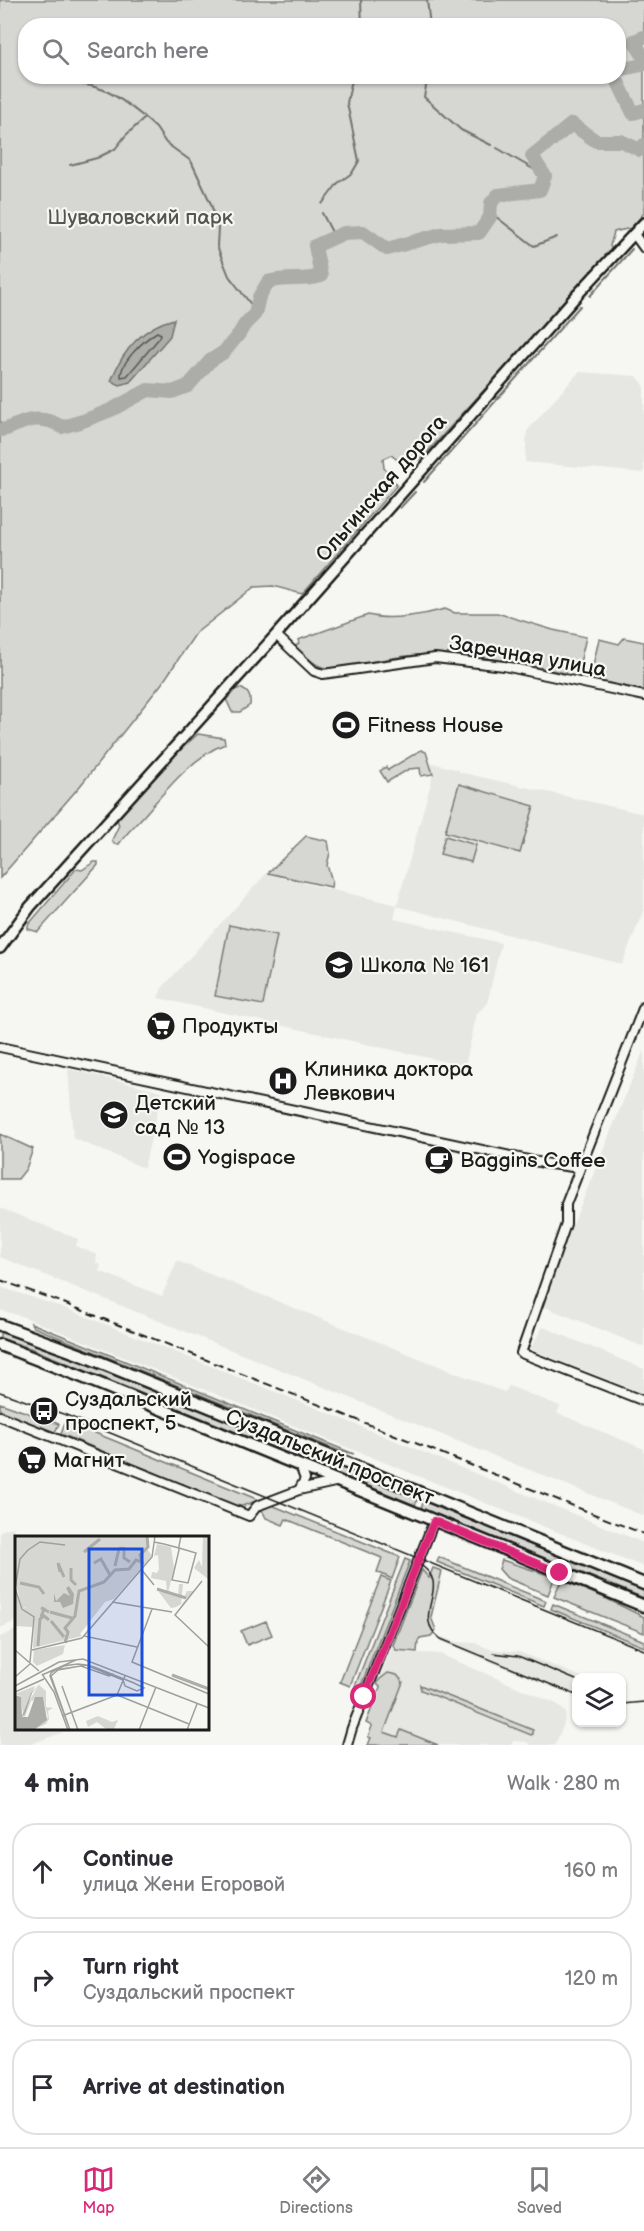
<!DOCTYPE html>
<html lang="en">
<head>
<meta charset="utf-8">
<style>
	:root { --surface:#fff; --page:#f2f2f3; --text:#2b2b33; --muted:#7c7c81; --line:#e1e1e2; --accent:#db2777 }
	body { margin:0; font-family:"Balsamiq Sans",sans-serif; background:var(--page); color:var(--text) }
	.controls { position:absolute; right:18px; bottom:18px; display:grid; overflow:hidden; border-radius:12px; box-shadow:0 2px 4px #0004 }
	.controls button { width:54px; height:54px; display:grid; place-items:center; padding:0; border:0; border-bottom:2px solid var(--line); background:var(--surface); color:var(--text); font:30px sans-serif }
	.stop { position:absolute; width:18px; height:18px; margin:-14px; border:4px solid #db2777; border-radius:50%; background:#fff }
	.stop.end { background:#db2777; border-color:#fff; box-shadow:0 2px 6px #0008 }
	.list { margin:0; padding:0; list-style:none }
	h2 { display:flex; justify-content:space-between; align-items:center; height:78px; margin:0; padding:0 24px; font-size:26px }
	h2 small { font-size:20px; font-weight:400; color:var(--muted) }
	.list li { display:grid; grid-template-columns:39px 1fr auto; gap:18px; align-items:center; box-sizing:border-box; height:96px; margin:0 12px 12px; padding:0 12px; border:2px solid var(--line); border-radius:24px }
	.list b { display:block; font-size:22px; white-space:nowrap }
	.list p { margin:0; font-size:20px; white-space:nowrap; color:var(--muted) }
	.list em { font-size:20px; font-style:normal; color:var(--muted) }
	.icon { flex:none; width:33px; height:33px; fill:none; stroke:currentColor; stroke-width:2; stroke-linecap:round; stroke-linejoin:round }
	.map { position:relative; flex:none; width:644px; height:1745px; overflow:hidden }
	.search { position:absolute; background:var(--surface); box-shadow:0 2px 4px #0004; left:18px; right:18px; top:18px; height:66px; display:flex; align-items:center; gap:15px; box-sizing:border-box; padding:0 21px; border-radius:24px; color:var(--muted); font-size:22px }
	.sheet { height:402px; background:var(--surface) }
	nav { display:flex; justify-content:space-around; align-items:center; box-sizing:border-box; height:84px; border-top:2px solid var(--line); background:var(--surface); font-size:16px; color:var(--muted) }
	nav a { display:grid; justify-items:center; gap:3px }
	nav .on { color:var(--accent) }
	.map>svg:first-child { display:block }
	.built { fill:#e6e6e2 }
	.green { fill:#d6d6d2; stroke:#797977; stroke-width:1.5; fill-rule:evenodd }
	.water { fill:#acaca9; stroke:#727271; stroke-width:1.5 }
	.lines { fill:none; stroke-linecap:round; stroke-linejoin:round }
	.shore { stroke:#565654; stroke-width:1.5 }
	.stream { stroke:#727271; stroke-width:2 }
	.river { stroke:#acaca9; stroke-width:14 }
	.minor-casing { stroke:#1c1c1c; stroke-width:12 }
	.tertiary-casing { stroke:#1c1c1c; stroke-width:14 }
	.secondary-casing { stroke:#1c1c1c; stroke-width:15 }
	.minor { stroke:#f6f6f2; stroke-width:8 }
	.tertiary { stroke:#f6f6f2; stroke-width:9 }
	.secondary { stroke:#f6f6f2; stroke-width:10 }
	.tram { stroke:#1c1c1c; stroke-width:1.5 }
	.rail { stroke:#1c1c1c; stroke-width:2; stroke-dasharray:9 4.5; stroke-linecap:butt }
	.route { stroke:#db2777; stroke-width:8 }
	.labels { text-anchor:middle; stroke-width:4.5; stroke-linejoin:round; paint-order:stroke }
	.park-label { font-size:21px; fill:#545453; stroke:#f6f6f2 }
	.street-label { font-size:21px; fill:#1c1c1c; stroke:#f6f6f2 }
	.poi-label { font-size:21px; fill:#1c1c1c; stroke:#f6f6f2; text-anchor:start }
	.inset-river { fill:none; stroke:#acaca9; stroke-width:3 }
	.inset-road { fill:none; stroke:#9f9f9c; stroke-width:1.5 }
	.view { fill:#1d4ed8; fill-opacity:0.15; stroke:#1d4ed8; stroke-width:3 }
	.inset-edge { fill:none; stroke:#1c1c1c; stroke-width:3 }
</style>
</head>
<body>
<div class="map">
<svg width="644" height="1745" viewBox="0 0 644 1745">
	<rect width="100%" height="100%" fill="#f6f6f2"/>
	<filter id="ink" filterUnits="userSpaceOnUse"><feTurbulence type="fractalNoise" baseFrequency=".0167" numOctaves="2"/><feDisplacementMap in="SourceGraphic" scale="12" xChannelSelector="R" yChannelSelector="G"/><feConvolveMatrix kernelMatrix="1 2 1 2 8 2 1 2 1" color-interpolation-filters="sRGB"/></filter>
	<g filter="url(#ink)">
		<!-- built -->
		<path class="built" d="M579,372l58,4 7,9v88l-119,-11 2,-31z
			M432,763l27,7v2l185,42v95l-22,55 -225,-58 -3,13 107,24 -14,61 -10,9 -12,53 -307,-68 4,-10 104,-114 131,31 35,-126z
			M644,1050v297l-104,-42z
			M68,1069l94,22 -18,77 -71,-30z
			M0,1208l78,31 -2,7 21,9 -1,8 5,2 -2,6 63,25 15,-35 319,128 9,3 4,-6 51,20 -3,7 87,36v67l-644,-259z
			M0,1287l62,20 249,99 333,137v24l-620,-250 -24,-7z
			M543,1327l101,42v25l-114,-45z
			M13,1527l4,11 -1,83 -16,7v-97z
			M16,1630v98l56,1 -44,16h-28v-108z
			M442,1637l14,5 19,1 15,6 29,3 63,25 -6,1v19l-136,-56z
			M393,1645l4,5 8,2 35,2 117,50 9,9 -1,8 -10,24h-25l-3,-3 -13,-1 -5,4h-71l-37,-15 -3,7 -14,-5 9,-59h-6l-8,7z"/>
		<!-- green -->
		<path class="green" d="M0,0h644v213l-13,15 -17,4 -4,14 2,4 -191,209 -21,3 -9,-7 -8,4 1,9 13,17 -95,109 -29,-8 -19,1 -58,46 -33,49 -83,104 -80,92zM26,26h592v50h-592z
			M445,609l10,4h42l56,17 33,7 -8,35 -11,-2 -1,3c-44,-9 -88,-20 -133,-19 -34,1 -67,9 -101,15 -16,-1 -25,-12 -37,-22l4,-4 -1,-3 70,-25c21,6 56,0 77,-6z
			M624,638l20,4v48l-54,-11 9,-40 20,5z
			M240,688c9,4 11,8 10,17l-10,7h-8l-6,-13 6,-8z
			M198,734l26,4 1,6c-30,11 -58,45 -78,68 -9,11 -20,20 -28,32h-5l-2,-4 7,-15 -2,-5c19,-31 54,-62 81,-86z
			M421,750l5,2 7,22 -12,2 -1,-8 -11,1 -22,13 -7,-11 6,-4 2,3z
			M459,784l75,22 -14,47 -75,-21z
			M306,836l22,5 2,12 -3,12 5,16 -1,6 -63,-14z
			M445,836l31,9 -5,17 -31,-8z
			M94,862h4v3l-60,67 -10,-3v-4l48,-56 6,1z
			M229,925l48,10 -14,70 -48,-9z
			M0,1134l33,15 -7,20 -8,10h-18z
			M31,1323l323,131 -17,-4 -304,-123z
			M0,1331l32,11 386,157 -3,6 -385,-157 -30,-10z
			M0,1403l59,21 -4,8 -55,-20z
			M66,1421l193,79 -17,6 -9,-1 -172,-71z
			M424,1501l220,90v7l-223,-90z
			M269,1504l131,53 -8,22 -15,-7 5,-14 -96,-39 -3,6 -17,-7 -4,-8z
			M439,1557l107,44 -2,5 -107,-44z
			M405,1559l5,2 -52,132 -5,-2z
			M502,1560l49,16 3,3 -6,16 -41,-17 -8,-9z
			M433,1568l9,3 -11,46 5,13 -5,6 -11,2 -2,3 -1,11 -21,-2 -3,-5 29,-75 7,8z
			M381,1577l10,4 -41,105 -10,-4z
			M564,1581l41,17 39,19v16l-90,-36 5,-12z
			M553,1604l91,37v6l-93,-38z
			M266,1621l6,14 -25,10 -6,-14z
			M388,1673l9,2 6,7 -19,50 14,5 3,-7 37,15h-70l3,-7 -3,-1 4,-11 -6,-3 14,-36 -3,-3 2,-4z
			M420,1685l113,45v4l-2,1 -110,-45z"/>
		<!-- water -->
		<path class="water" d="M174,319l-4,17 -40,46 -10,3 -9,-4c11,-29 31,-54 63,-62z"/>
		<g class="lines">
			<!-- shore -->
			<path class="shore" d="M157,332l4,2 -1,3 -33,39 -6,1c-1,-15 24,-38 36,-45z"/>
			<!-- stream -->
			<path class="stream" d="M361,0l1,26
				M427,0l3,26
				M428,76l-4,21 37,33 30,15
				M55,82c42,0 57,9 89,35
				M497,148l48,28
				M70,165l27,-7 18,-9 11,-14 19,-17 11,10 10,15 25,18 20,43 7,24 -1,18 12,30 27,35
				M322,204l16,-21 14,-10 7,-12 -12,-58 4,-19 5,-8
				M322,213l13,25
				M490,217l5,-1 39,30 23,-9
				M590,296l42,-47
				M424,482l156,-176
				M400,508l15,-16"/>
			<!-- river -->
			<path class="river" d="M644,37l-10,4 10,16
				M618,70l24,-5 2,-5
				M615,76l18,37 11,-3
				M0,430c8,0 12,-4 19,-6 15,-7 29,-6 43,3l21,-6 28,-11 37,-20 24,2 16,-6 22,-25 14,-9 15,-18 6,-10 10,-10 4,-17 9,-15c20,-6 33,0 53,-6l-6,-30 29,-13 19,-1 24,17 54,-15 38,-1 11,-16 1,-14 7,-8 42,-5 5,-14 -13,-20 40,-32 24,17h25l19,9 4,-5"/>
			<!-- minor casing -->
			<g class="minor-casing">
				<path id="minor" d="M634,234l10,14
					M276,635l38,36 9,3 112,-16 69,8 140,30
					M644,1006l-78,198v20l-45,129 123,48
					M0,1047l543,116 37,5
					M0,1416l249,100 8,-10 42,-16
					M300,1466l5,13 -6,11 36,-8
					M347,1745l5,-17 82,-207"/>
			</g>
			<!-- tertiary casing -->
			<g class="tertiary-casing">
				<path id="tertiary" d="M0,948l30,-41 246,-272 302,-341 66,-71"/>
			</g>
			<!-- secondary casing -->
			<g class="secondary-casing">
				<path id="secondary" d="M0,1325l87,32 557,227
					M0,1345l80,31 564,230"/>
			</g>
			<!-- minor -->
			<use href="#minor" class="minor"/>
			<!-- tertiary -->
			<use href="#tertiary" class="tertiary"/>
			<!-- secondary -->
			<use href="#secondary" class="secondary"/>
			<!-- tram -->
			<path class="tram" d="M0,1392l66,23 578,235
				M417,1563c40,22 -10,51 24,76l135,56
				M493,1653l25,3 58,24
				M622,1704l22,-2"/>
			<!-- rail -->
			<path class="rail" d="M0,1280l61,22 583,232"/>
		</g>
	</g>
	<g class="lines" filter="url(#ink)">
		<!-- route -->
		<path class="route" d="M364,1697l70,-176 126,52"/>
	</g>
	<!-- icons -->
	<defs>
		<g id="stadium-disc" transform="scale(1.5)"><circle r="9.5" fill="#1c1c1c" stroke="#f6f6f2"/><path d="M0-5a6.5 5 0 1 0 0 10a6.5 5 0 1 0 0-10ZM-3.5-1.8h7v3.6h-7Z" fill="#fff"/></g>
		<g id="school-disc" transform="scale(1.5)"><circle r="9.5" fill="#1c1c1c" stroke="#f6f6f2"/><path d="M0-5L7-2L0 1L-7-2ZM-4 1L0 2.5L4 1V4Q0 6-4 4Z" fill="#fff"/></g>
		<g id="supermarket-disc" transform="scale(1.5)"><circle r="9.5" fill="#1c1c1c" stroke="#f6f6f2"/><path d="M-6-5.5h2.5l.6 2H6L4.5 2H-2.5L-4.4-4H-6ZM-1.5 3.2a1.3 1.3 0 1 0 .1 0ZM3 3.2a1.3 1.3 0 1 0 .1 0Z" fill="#fff"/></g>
		<g id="hospital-disc" transform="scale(1.5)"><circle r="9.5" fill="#1c1c1c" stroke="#f6f6f2"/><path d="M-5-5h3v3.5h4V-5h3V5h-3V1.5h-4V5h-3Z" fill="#fff"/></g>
		<g id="cafe-disc" transform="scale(1.5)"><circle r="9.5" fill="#1c1c1c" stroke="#f6f6f2"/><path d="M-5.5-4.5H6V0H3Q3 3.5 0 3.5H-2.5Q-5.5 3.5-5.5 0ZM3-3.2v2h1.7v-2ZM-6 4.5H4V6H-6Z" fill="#fff"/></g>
		<g id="bus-disc" transform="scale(1.5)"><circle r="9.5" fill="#1c1c1c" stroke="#f6f6f2"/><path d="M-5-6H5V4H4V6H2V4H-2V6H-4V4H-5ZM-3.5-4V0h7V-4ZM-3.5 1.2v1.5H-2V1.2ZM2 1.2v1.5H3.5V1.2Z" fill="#fff"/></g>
	</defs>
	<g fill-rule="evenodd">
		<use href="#stadium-disc" x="346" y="725"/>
		<use href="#school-disc" x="339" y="965"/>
		<use href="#supermarket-disc" x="161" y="1026"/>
		<use href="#hospital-disc" x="283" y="1081"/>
		<use href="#school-disc" x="114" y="1115"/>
		<use href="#stadium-disc" x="177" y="1157"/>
		<use href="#cafe-disc" x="439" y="1160"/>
		<use href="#bus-disc" x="44" y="1411"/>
		<use href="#supermarket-disc" x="32" y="1460"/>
	</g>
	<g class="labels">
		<!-- park labels -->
		<g class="park-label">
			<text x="140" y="224">Шуваловский парк</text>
		</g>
		<!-- street labels -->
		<g class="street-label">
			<text transform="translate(381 488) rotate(-49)" y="7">Ольгинская дорога</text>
			<text transform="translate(528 656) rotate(10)" y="7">Заречная улица</text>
			<text transform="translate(330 1457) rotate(22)" y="7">Суздальский проспект</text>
		</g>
		<!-- poi labels -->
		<g class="poi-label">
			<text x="367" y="732">Fitness House</text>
			<text x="360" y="972">Школа № 161</text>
			<text x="182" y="1033">Продукты</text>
			<text x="304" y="1076">Клиника доктора<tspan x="304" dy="24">Левкович</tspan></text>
			<text x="135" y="1110">Детский<tspan x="135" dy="24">сад № 13</tspan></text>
			<text x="198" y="1164">Yogispace</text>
			<text x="460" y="1167">Baggins Coffee</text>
			<text x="65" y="1406">Суздальский<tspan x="65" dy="24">проспект, 5</tspan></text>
			<text x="53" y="1467">Магнит</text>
		</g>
	</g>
	<!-- overview -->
	<g transform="translate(15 1536)">
		<rect width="194" height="194" fill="#f6f6f2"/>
		<path d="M0,0h133l-1,13 5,7 -38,43 -9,3 -25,32 2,2 -49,12 1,-30 -2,9 -17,-1v-36l7,19 5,-2 -5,1 -7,-28zM188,0h5v43l-14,-11 5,-8 3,7zM142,8l14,3 3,21 -6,25 10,3 1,-12h4l-2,20 6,-5 -3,-2 3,-6h7l-9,11 -9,5 -5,1 -13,-17 9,2 -1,-12 -15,-3 1,-6 5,1 2,-4 -1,-14 -4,1zM50,109l-2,9 -26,12 -4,-4 1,-12zM24,149l7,6v16l7,1 -5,3 1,8 -3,5 -11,5 13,-12 -3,-10 -2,-10 -12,4 -7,18 -4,-23 -5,-2 20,-8 -9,20zM83,180l14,6 6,-2 -4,9h-8l-9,-7 -9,5 -2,-6z" fill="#d6d6d2"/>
		<path d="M54,50l5,8 -1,10 -10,4 -3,-6h-6v-9l2,8 8,-8 6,3 -4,-8zM26,147l-9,10 -7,21 -3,3h6l7,-20h8l4,23 -12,9h-19l-1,-34 6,2 1,19 9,-23z" fill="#acaca9"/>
		<path class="inset-river" d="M109,11v11l6,4M69,16l16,-13M79,27l7,-4 9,16M100,30l4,-17 4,-1M45,36l-2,-9 6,14M56,39v-7v12l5,5M5,47l19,4 5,7M142,53l29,9M35,76l22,6M26,81l3,-8 -3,-1 8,4M36,85l13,16M50,107l3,-11 -3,-4 10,-12 4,-25 25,-9 11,-12 14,-1 7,-9 6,2 -2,-7 8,-8 -1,-11M23,110l2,-27 4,-3 5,4M157,139l37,14"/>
		<path class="inset-road" d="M139,6l10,2 15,4 17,5 -8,30 -16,-3 7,-30v-4l2,-10M126,33l13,16M187,45l-27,34 34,32M0,52l7,21 12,8 -4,45M0,52l5,-29 8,-9 12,-8 25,3M97,66l60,10M137,73l-20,53 77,32M69,100l53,11M0,114l24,21M17,114l50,-12 70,-81 3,-21M40,134l26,-4 28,10 5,-2M27,138l12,18 14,38M27,139l34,-15M0,141l15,-13M0,150l44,-24 24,-3 126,49M47,150l16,44M0,156l29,-13M102,159l72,29M102,159l8,-19M47,180l55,-21M55,194l-20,-54 1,-3 6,-4 7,-3 6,-1 8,-1 8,1 8,2 40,16 10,5 -7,3 -12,-5 -2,-6 -37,-15 -28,5 -7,6 19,54M124,194l17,-43M172,194l10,-26"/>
		<path class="view" d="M74,13h53v146h-53z"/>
		<rect width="194" height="194" class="inset-edge"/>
	</g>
</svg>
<div class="controls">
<button><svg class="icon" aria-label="layers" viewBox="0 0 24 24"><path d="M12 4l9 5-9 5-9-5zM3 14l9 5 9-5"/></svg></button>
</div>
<div class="stop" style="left:364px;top:1697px"></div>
<div class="stop end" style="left:560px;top:1573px"></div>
<div class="search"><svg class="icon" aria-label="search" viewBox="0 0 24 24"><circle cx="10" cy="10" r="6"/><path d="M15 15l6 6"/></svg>Search here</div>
</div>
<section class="sheet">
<h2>4 min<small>Walk · 280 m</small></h2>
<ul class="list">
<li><svg class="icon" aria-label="ahead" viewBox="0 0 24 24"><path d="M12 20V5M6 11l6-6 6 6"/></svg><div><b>Continue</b><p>улица Жени Егоровой</p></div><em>160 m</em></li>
<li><svg class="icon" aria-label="right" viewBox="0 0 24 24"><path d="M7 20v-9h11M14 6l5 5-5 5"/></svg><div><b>Turn right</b><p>Суздальский проспект</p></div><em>120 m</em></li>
<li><svg class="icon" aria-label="arrive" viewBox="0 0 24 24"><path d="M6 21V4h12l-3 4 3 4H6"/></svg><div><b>Arrive at destination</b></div></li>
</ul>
</section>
<nav>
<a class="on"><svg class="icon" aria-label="map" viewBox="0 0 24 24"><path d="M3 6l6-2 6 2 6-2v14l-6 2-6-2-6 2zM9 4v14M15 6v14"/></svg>Map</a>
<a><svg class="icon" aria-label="directions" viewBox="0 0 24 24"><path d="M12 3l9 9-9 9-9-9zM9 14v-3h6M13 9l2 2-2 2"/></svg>Directions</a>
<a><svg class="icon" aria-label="saved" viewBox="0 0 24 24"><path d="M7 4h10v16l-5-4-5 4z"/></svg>Saved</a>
</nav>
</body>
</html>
